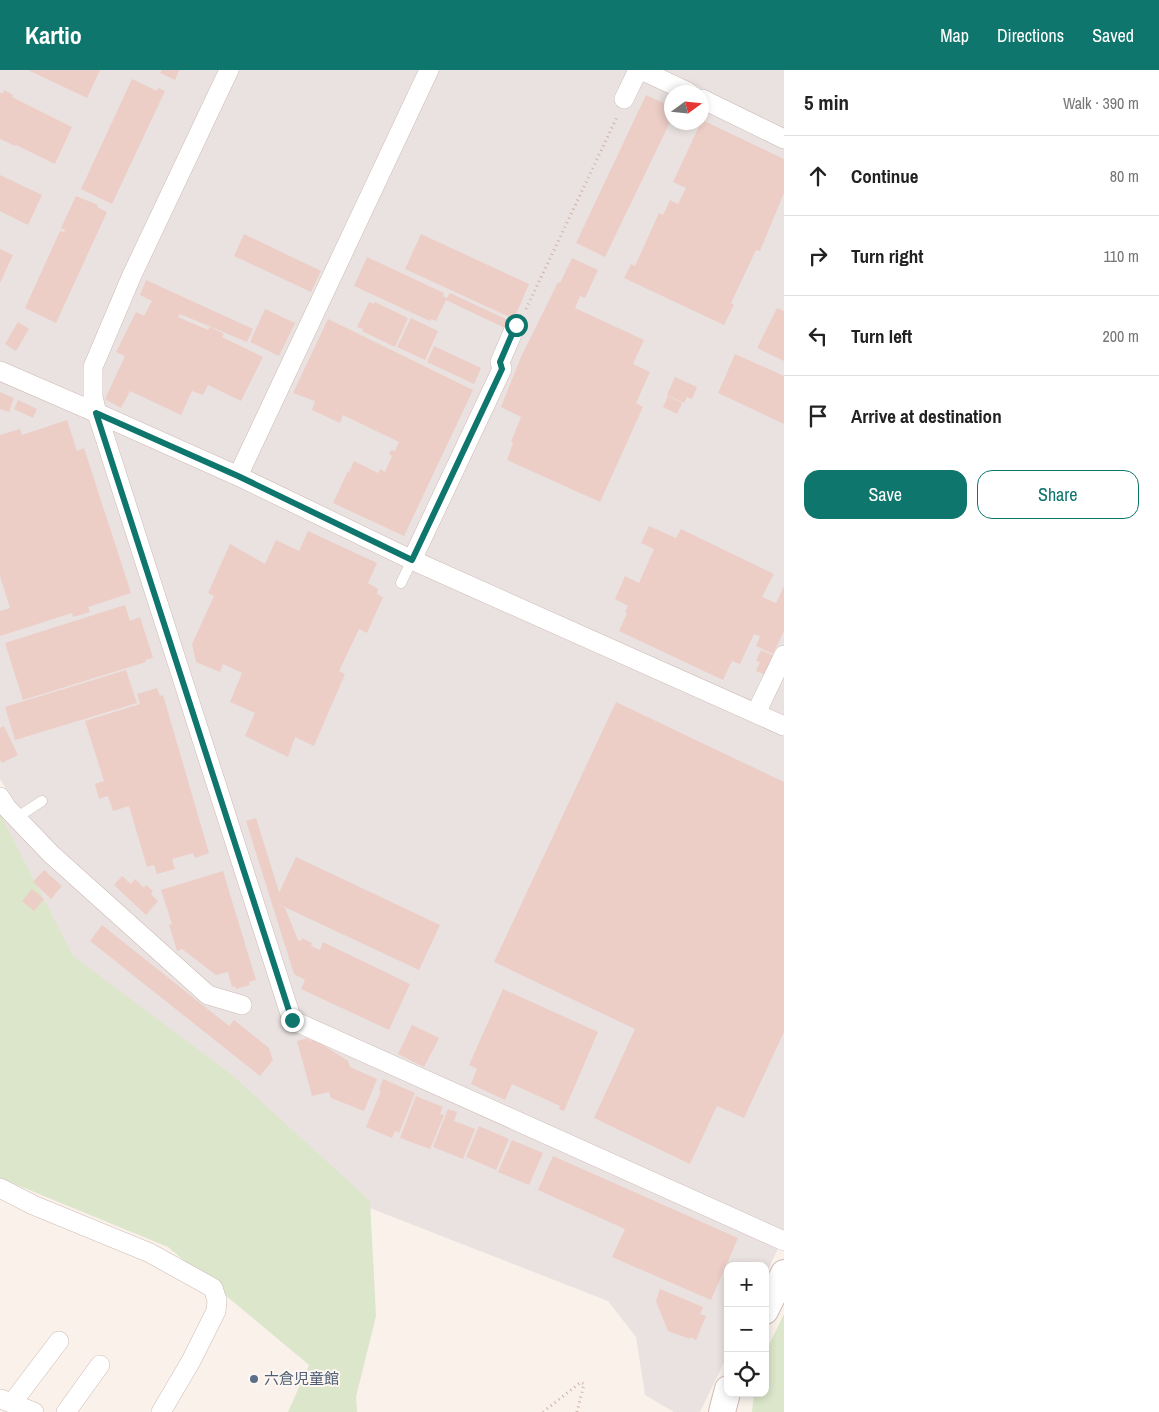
<!DOCTYPE html>
<html lang="en">
<head>
<meta charset="utf-8">
<style>
	:root { --surface:#fff; --page:#f6f6f6; --text:#222; --muted:#767676; --line:#e0e0e0; --accent:#0f766e }
	body { margin:0; font-family:"Archivo Narrow","Noto Sans JP",sans-serif; background:var(--page); color:var(--text) }
	.controls { position:absolute; right:15px; bottom:15px; display:grid; overflow:hidden; border-radius:10px; box-shadow:0 2px 8px #0003 }
	.controls button { width:45px; height:45px; display:grid; place-items:center; padding:0; border:0; border-bottom:1px solid var(--line); background:var(--surface); color:var(--text); font:25px sans-serif }
	.compass { position:absolute; left:664px; top:15px; width:45px; height:45px; border-radius:50%; background:var(--surface); box-shadow:0 2px 8px #0003; rotate:75deg }
	.stop { position:absolute; width:15px; height:15px; margin:-11px; border:4px solid #0f766e; border-radius:50%; background:#fff }
	.stop.end { background:#0f766e; border-color:#fff; box-shadow:0 1px 5px #0008 }
	.list { margin:0; padding:0; list-style:none }
	h2 { display:flex; justify-content:space-between; align-items:center; height:65px; margin:0; padding:0 20px; font-size:21px }
	h2 small { font-size:16px; font-weight:400; color:var(--muted) }
	.list li { display:grid; grid-template-columns:32px 1fr auto; gap:15px; align-items:center; box-sizing:border-box; height:80px; padding:0 20px; border-top:1px solid var(--line) }
	.list b { display:block; font-size:19px; white-space:nowrap }
	.list em { font-size:16px; font-style:normal; color:var(--muted) }
	.actions { display:flex; gap:10px; padding:15px 20px }
	.actions a { flex:1; padding:11px 0; border:1px solid var(--accent); border-radius:15px; text-align:center; font-size:18px; color:var(--accent) }
	.actions .main { background:var(--accent); color:#fff }
	.icon { flex:none; width:28px; height:28px; fill:none; stroke:currentColor; stroke-width:2; stroke-linecap:round; stroke-linejoin:round }
	.map { position:relative; flex:none; width:784px; height:1342px; overflow:hidden }
	header { display:flex; align-items:center; gap:30px; box-sizing:border-box; height:70px; padding:0 25px; background:var(--accent); color:#fff }
	header strong { font-size:24px }
	nav { display:flex; gap:28px; margin-inline-start:auto; font-size:18px }
	main { display:flex }
	aside { flex:1; background:var(--surface) }
	.map>svg:first-child { display:block }
	.industrial { fill:#eae2e0; fill-rule:evenodd }
	.green { fill:#dbe6ca }
	.building { fill:#eccec6 }
	.lines { fill:none; stroke-linecap:round; stroke-linejoin:round }
	.service-casing { stroke:#cdbab4; stroke-width:11 }
	.minor-casing { stroke:#cdbab4; stroke-width:20 }
	.secondary-casing { stroke:#cfbab2; stroke-width:28 }
	.path { stroke:#d1b1a9; stroke-width:3; stroke-dasharray:1 4; stroke-linecap:butt }
	.service { stroke:#fff; stroke-width:10 }
	.minor { stroke:#fff; stroke-width:19 }
	.secondary { stroke:#fff; stroke-width:26 }
	.route { stroke:#0f766e; stroke-width:6 }
	.service-dot { fill:#5c6f8a; stroke:#fdf6f1; stroke-width:2 }
	.labels { text-anchor:middle; stroke-width:4; stroke-linejoin:round; paint-order:stroke }
	.service-label { font-size:15px; fill:#4e5e75; stroke:#fdf6f1; text-anchor:start }
</style>
</head>
<body>
<header>
<strong>Kartio</strong>
<nav><a>Map</a><a>Directions</a><a>Saved</a></nav>
</header>
<main>
<div class="map">
<svg width="784" height="1342" viewBox="0 0 784 1342">
	<rect width="100%" height="100%" fill="#faf1eb"/>
	<!-- industrial -->
	<path class="industrial" d="M0,0h784v1166l-19,40v-10h-37v88l-28,58h-26l-29,-17 -9,-58 -28,-36 -287,-112 -321,-271v-121l7,-7 -7,-11zM672,22h30v30h-30z"/>
	<!-- green -->
	<path class="green" d="M0,744l73,142 159,119 138,126 6,115 -20,81 1,15h-69l21,-47 -141,-118 -168,-69z
		M784,1244v98h-32l2,-19h11v-40z"/>
	<!-- building -->
	<path class="building" d="M28,0h72l-13,28z
		M162,0h17l-4,10 -15,-7z
		M132,9l25,12 1,-3 7,3 -53,113 -31,-15z
		M4,20l9,5 -1,2 60,30 -17,37 -39,-19 -1,1 -15,-7v-46h3z
		M646,25l26,12v11l-67,139 -29,-14z
		M702,50l82,39v34l-24,58 -4,-1 -25,53 3,2 -10,20 -100,-47 7,-14 4,2 24,-53 4,2 7,-15 8,4 8,-16 -13,-6z
		M0,105l42,20 -14,30 -28,-14z
		M76,126l22,9 -1,2 10,5 -51,111 -31,-15 35,-77 4,1 1,-2 -4,-2z
		M244,164l77,37 -10,21 -77,-36z
		M421,164l108,50 -15,35 -109,-50z
		M0,179l13,6 -13,28z
		M367,187l77,36 -1,3 4,2 3,-5 60,28 -3,8 -61,-29 -10,21 -5,-2 -1,2 -76,-35z
		M572,188l26,12 -13,28 -5,-2 -5,12 69,32 -11,24 17,8 -14,31 7,4 -43,95 -93,-42 6,-17 -2,-1 10,-25 -20,-10 20,-50 37,-75 2,1z
		M146,210l107,49 -6,13 -67,-28 -2,3 30,13 2,-3 14,7 -2,3 41,20 -22,44 -33,-16 -5,10 -11,-4 -11,24 -51,-24 -9,17 -16,-9 20,-43 -9,-4 20,-40 8,4 8,-15 -12,-6z
		M369,232l5,2 1,-2 33,16 -13,29 -33,-16 1,-2 -6,-2z
		M777,238l7,3v50l-27,-13z
		M265,239l30,14 -16,33 -29,-14z
		M411,248l27,13 -13,29 -28,-13z
		M328,249l145,71 -69,146 -71,-33 15,-32 1,2 5,-12 24,12 2,-4 5,3 7,-16 -3,-2 2,-4 4,1 4,-9 -56,-27 -3,8 -28,-13 3,-9 -22,-8z
		M18,252l11,7 -13,22 -11,-7z
		M434,276l47,22 -7,16 -47,-22z
		M735,284l49,22v48l-66,-31z
		M675,307l22,10 -5,12 -5,-2 -3,6 -17,-8z
		M0,322l14,6 -5,14 -9,-3z
		M668,326l14,7 -5,11 -14,-7z
		M18,330l19,9 -4,9 -19,-9z
		M67,350l10,31 7,-3 47,145 -43,14 2,5 -17,5 -1,-4 -72,23v-25l10,-3 -10,-32v-141l20,-6 2,6z
		M649,456l27,12 5,-9 93,45 -12,23 14,6 8,-17v45l-11,23 -17,-8 4,-10 -6,-2 -14,30 -8,-3 -9,19 -104,-49 8,-18 -2,-1 3,-6 -13,-7 10,-23 14,7 15,-34 -13,-6z
		M308,461l69,32 -9,20 10,6 -1,5 6,3 -16,36 -8,-4 -20,42 6,3 -31,72 -19,-9 -7,20 -43,-21 10,-23 -25,-11 12,-29 -19,-9 -3,8 -24,-10 -4,-18 22,-48 -6,-3 22,-49 35,20 11,-24 23,11z
		M125,535l5,16 10,-4 13,41 -8,2 1,2 -123,38 -18,-57z
		M761,580l13,6 -9,19 -9,-4 4,-9 -4,-1z
		M126,600l11,33 -122,37 -10,-33z
		M157,618l3,8 3,-1 46,158 -14,5 -2,-5 -21,6 3,10 -18,5 -3,-9 -7,2 -18,-61 -16,5 -5,-15 -9,3 -4,-15 9,-3 -19,-60 55,-17 -3,-10z
		M616,632l168,80v250l-40,86 -27,-12 -27,58 -96,-46 41,-89 -141,-67z
		M4,656l14,29 -16,8 -2,-3v-32z
		M256,748l23,74 -3,7 20,-42 144,68 -21,45 -143,-67 9,5 13,32 3,1 1,-3 10,5 -1,3 9,4 3,-8 87,42 -21,46 -88,-41 4,-9 -11,-6 -48,-153z
		M44,800l18,16 -11,13 -18,-17z
		M223,801l33,109 -7,2 1,3 -14,4 -1,-3 -3,1 -4,-15 -12,3 -34,-26 -5,2 -8,-26 3,-1 -11,-34z
		M122,806l9,8 4,-5 9,9 2,-3 7,6 -2,3 7,7 -12,14 -32,-30z
		M32,819l12,10 -10,12 -12,-10z
		M102,855l127,101 5,-6 35,28 4,12 -13,16 -170,-135z
		M503,919l95,43 -34,79 -5,-2 1,-3 -48,-22 -7,16 -34,-16 6,-15 -8,-4z
		M412,955l27,13 -15,29 -26,-13z
		M308,968l2,3 4,-2 34,22 2,6 27,12 -13,32 -33,-13 -2,-6 -17,4 -15,-55z
		M383,1009l32,14 -16,40 -4,-2 -3,7 -26,-11 15,-36 -2,-1z
		M416,1026l27,11 -3,7 4,1 -14,34 -30,-11z
		M448,1039l9,3 -3,9 21,8 -12,30 -30,-12z
		M479,1056l30,13 -13,31 -30,-13z
		M512,1070l31,13 -14,32 -31,-13z
		M553,1086l185,82 -27,62 -99,-43 13,-28 -87,-39z
		M660,1219l43,18 -3,7 6,2 -10,24 -5,-3 -1,2 -22,-8 -12,-30z"/>
	<g class="lines">
		<!-- service casing -->
		<g class="service-casing">
			<path id="service" d="M401,513l11,-23
				M16,748l26,-17"/>
		</g>
		<!-- minor casing -->
		<g class="minor-casing">
			<path id="minor" d="M229,0l-97,205 -39,92v30l4,16 141,63 174,84 372,166
				M641,0l47,22
				M624,29l14,-29
				M702,29l82,40
				M0,301l97,42 195,607 492,221
				M238,406l191,-406
				M412,490l90,-191 -2,-7 16,-37
				M756,643l28,-58
				M0,727l7,11 44,46 157,141 34,10
				M0,1118l33,17 117,48 63,35 4,12 -1,11 -25,50 -30,51
				M1,1329l33,13
				M12,1333l47,-62
				M66,1342l34,-47"/>
		</g>
		<!-- secondary casing -->
		<g class="secondary-casing">
			<path id="secondary" d="M765,1241l19,-38
				M722,1342l6,-23"/>
		</g>
		<!-- path -->
		<path class="path" d="M526,239l92,-194
			M543,1342l38,-30 3,2 -7,28"/>
		<!-- service -->
		<use href="#service" class="service"/>
		<!-- minor -->
		<use href="#minor" class="minor"/>
		<!-- secondary -->
		<use href="#secondary" class="secondary"/>
	</g>
	<g class="lines">
		<!-- route -->
		<path class="route" d="M292,950l-196,-607 142,63 174,84 90,-191 -2,-7 16,-37"/>
	</g>
	<!-- markers -->
	<circle class="service-dot" cx="254" cy="1309" r="5"/>
	<g class="labels">
		<!-- service labels -->
		<g class="service-label">
			<text x="264" y="1314">六倉児童館</text>
		</g>
	</g>
</svg>
<div class="controls">
<button>+</button>
<button>−</button>
<button><svg class="icon" aria-label="locate" viewBox="0 0 24 24"><circle cx="12" cy="12" r="6"/><path d="M12 2v4M12 18v4M2 12h4M18 12h4"/></svg></button>
</div>
<svg class="compass" viewBox="-18 -18 36 36"><path d="M0-13l5 13h-10z" fill="#e53935"/><path d="M0 13l5-13h-10z" fill="#767676"/></svg>
<div class="stop" style="left:516px;top:255px"></div>
<div class="stop end" style="left:292px;top:950px"></div>
</div>
<aside>
<h2>5 min<small>Walk · 390 m</small></h2>
<ul class="list">
<li><svg class="icon" aria-label="ahead" viewBox="0 0 24 24"><path d="M12 20V5M6 11l6-6 6 6"/></svg><div><b>Continue</b></div><em>80 m</em></li>
<li><svg class="icon" aria-label="right" viewBox="0 0 24 24"><path d="M7 20v-9h11M14 6l5 5-5 5"/></svg><div><b>Turn right</b></div><em>110 m</em></li>
<li><svg class="icon" aria-label="left" viewBox="0 0 24 24"><path d="M17 20v-9H6M10 6l-5 5 5 5"/></svg><div><b>Turn left</b></div><em>200 m</em></li>
<li><svg class="icon" aria-label="arrive" viewBox="0 0 24 24"><path d="M6 21V4h12l-3 4 3 4H6"/></svg><div><b>Arrive at destination</b></div></li>
</ul>
<div class="actions"><a class="main">Save</a><a>Share</a></div>
</aside>
</main>
</body>
</html>
